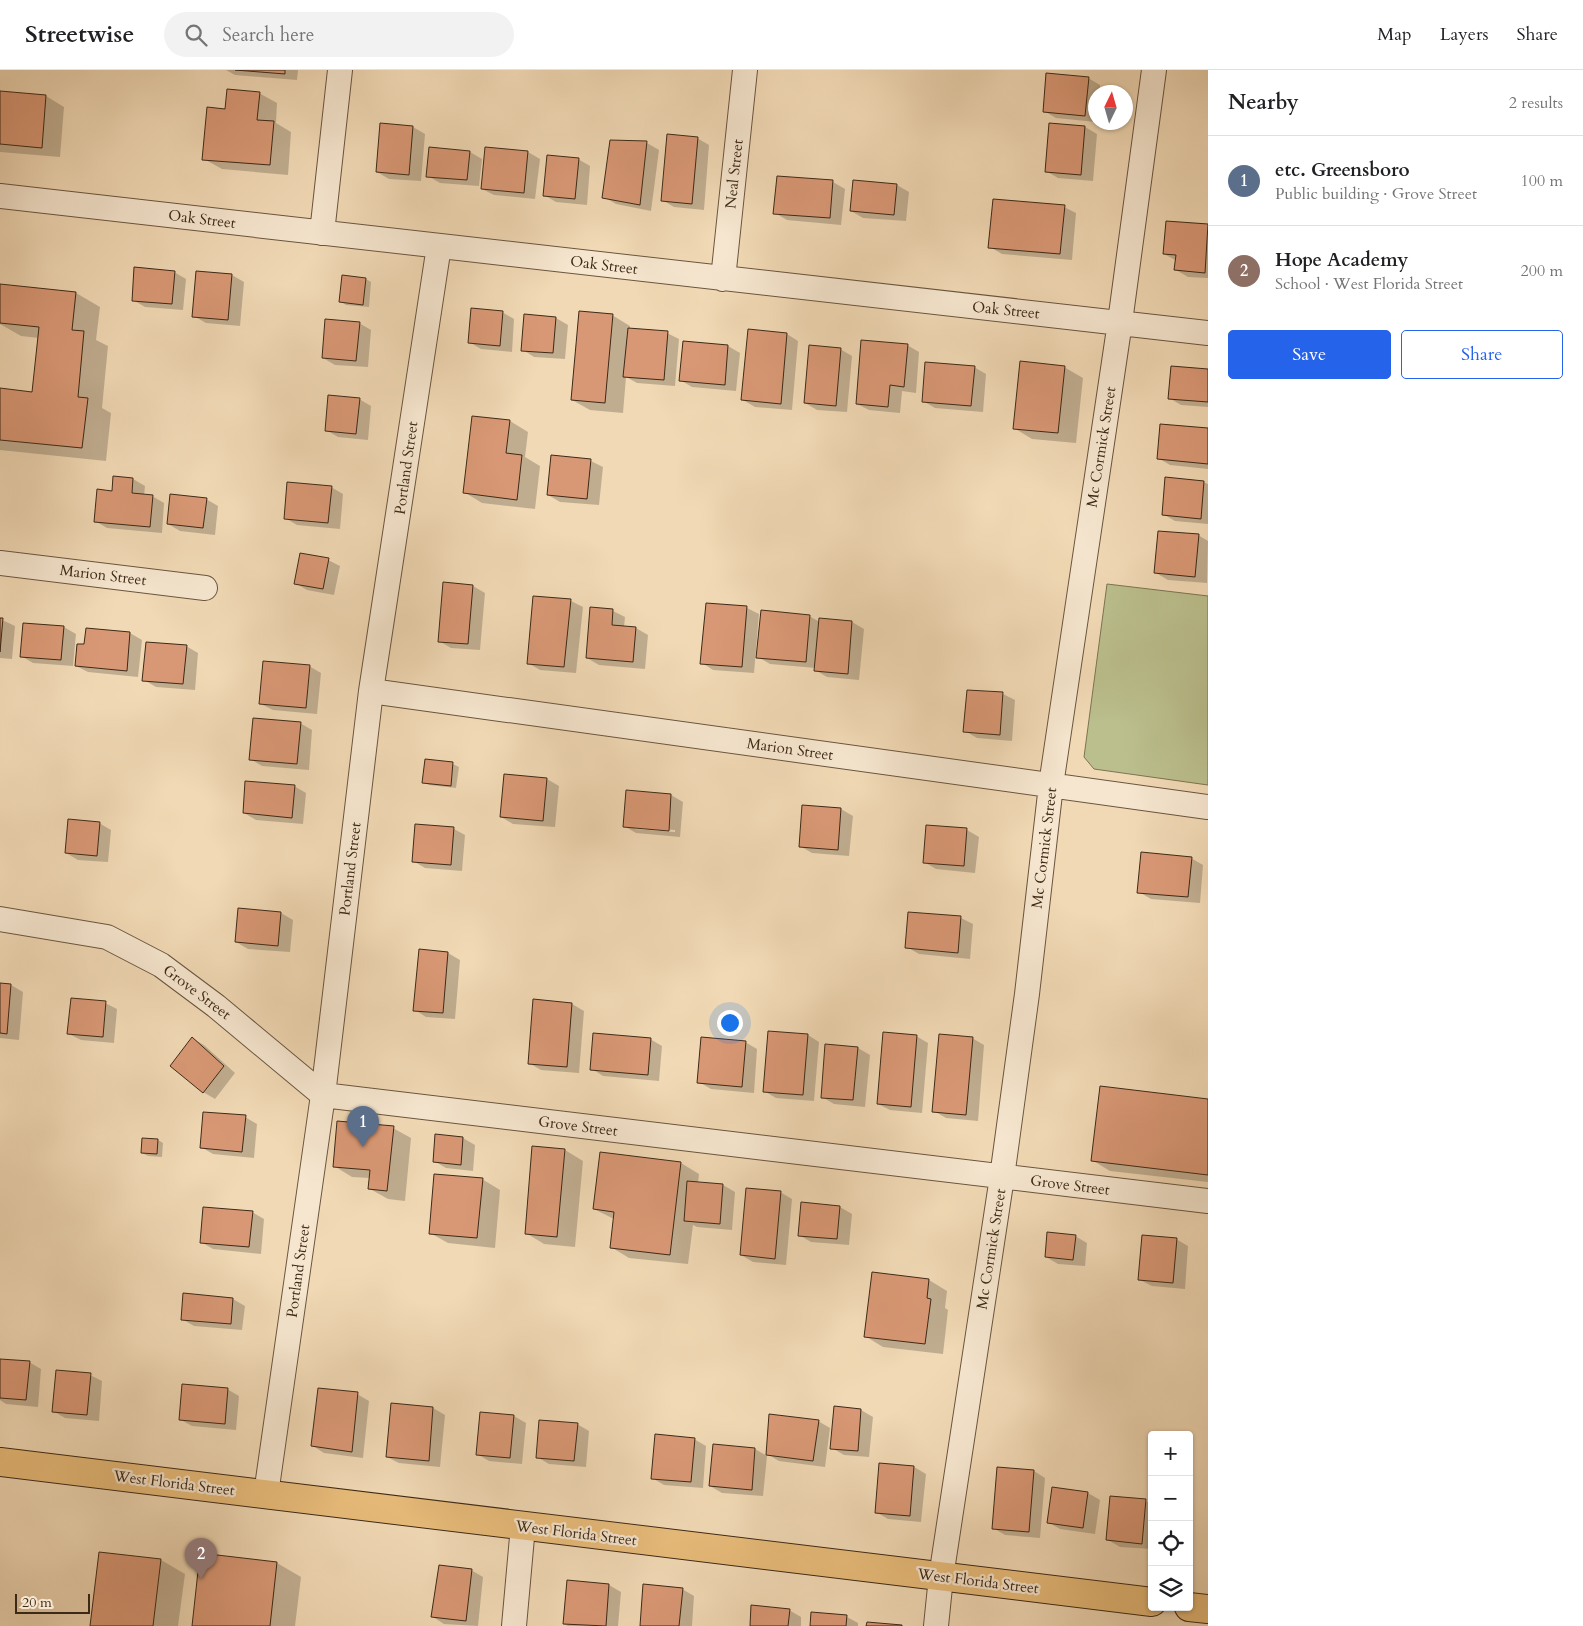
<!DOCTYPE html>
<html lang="en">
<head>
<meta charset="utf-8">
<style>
	:root { --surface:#fff; --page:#f2f2f2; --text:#202124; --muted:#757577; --line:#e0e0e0; --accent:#2563eb }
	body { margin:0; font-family:Cardo,serif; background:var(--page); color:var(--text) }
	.controls { position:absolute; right:15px; bottom:15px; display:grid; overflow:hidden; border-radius:5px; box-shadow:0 1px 4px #0004 }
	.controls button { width:45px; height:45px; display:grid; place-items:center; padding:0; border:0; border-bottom:1px solid var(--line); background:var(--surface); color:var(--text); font:25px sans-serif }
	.compass { position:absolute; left:1088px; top:15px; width:45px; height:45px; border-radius:50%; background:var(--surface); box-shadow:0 1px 4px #0004; rotate:5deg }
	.scale { position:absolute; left:15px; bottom:12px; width:75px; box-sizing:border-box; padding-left:5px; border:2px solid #3d2917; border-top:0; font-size:14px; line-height:18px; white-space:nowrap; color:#3d2917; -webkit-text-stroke:4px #f6e6cf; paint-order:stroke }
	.you { position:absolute; left:729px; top:952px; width:18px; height:18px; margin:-12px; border:4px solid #fff; border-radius:50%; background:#1a73e8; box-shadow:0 0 0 8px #1a73e833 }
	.badge { display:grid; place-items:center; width:32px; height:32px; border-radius:50%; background:var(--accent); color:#fff; font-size:16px; font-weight:700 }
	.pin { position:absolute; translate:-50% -41px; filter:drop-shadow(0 1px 2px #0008) }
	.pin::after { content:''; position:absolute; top:26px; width:18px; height:15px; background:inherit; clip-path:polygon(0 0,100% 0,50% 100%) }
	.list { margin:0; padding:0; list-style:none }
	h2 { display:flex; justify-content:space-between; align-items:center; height:65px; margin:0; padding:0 20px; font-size:21px }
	h2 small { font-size:16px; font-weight:400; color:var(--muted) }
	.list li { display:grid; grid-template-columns:32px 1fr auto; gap:15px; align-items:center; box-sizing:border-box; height:90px; padding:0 20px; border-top:1px solid var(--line) }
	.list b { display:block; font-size:19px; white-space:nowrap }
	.list p { margin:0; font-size:16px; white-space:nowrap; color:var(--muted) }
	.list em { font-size:16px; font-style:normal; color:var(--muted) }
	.actions { display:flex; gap:10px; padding:15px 20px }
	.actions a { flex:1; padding:11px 0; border:1px solid var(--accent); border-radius:5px; text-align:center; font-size:18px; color:var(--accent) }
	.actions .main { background:var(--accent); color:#fff }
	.icon { flex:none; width:28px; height:28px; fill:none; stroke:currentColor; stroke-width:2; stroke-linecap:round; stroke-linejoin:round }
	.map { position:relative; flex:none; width:1208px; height:1556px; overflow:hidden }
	header { display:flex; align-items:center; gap:30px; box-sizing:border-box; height:70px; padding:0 25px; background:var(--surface); border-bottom:1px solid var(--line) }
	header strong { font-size:24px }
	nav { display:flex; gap:28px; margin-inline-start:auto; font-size:18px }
	.search { width:350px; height:45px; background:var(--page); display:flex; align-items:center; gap:12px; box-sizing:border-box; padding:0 18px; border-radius:28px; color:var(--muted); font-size:19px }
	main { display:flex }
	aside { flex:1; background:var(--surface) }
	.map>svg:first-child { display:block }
	.green { fill:#bbbf8d; stroke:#7c7452 }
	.shadow { fill:#0003; fill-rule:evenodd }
	.building { fill:#d99875; stroke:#3d2917 }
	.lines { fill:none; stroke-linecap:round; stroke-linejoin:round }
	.minor-casing { stroke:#6a553e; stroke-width:26 }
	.major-casing { stroke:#3d2917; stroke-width:30 }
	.minor { stroke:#f6e6cf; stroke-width:24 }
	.major { stroke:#e8bc7a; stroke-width:28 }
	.labels { text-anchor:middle; stroke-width:4.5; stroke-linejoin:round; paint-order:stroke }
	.street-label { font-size:15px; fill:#3d2917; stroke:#f6e6cf }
</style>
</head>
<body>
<header>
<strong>Streetwise</strong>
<div class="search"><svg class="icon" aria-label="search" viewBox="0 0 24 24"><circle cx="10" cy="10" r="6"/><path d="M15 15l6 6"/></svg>Search here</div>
<nav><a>Map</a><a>Layers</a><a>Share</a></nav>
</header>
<main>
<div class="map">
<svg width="1208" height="1556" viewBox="0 0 1208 1556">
	<rect width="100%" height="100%" fill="#f1d9b5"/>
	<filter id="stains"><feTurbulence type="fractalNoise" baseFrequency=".004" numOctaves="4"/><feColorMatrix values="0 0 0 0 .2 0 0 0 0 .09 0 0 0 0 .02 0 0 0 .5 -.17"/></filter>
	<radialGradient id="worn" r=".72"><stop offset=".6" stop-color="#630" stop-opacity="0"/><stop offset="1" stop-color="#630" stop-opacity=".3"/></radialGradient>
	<!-- green -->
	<path class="green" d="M1107,514l101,12v189l-114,-16 -10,-12z"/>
	<!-- shadow -->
	<path class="shadow" d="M226,0h72l-1,10 -62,-5z
		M1088,8l12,7v7h-4v30l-40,-4 -12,-7z
		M0,22l46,4 18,11 -4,50 -60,-5z
		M259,23l18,10 -1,20 15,9 -3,43 -66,-6 -18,-10 22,-49z
		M381,54l32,3 12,7 -4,47 -32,-2 -12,-7z
		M1085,57l12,7 -4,47 -35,-3 -12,-7z
		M697,68l12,7 -5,65 -30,-3 -12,-7z
		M647,73l12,7 -8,61 -35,-7 -12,-7z
		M470,82l12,7 -3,27 -39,-3 -12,-7z
		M528,82l12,7 -5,40 -41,-4 -12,-6z
		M578,89l12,7 -3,39 -31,-3 -12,-7z
		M833,112l12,7 -4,36 -54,-5 -12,-7z
		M897,115l12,7 -3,29 -43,-3 -12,-7z
		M1064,137l12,6 -4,47 -70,-6 -12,-7z
		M1167,152l41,3v53l-20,-1 -12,-7 1,-9 -13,-7z
		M174,202l12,7 -3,31 -38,-3 -12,-7z
		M232,205l12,7 -4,44 -34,-3 -12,-7z
		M343,206l23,3 5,3 -2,25 -23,-2 -6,-4z
		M1,216l75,7 24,14 -4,33 12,6 -6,62 9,5 -5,48 -106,-11v-60l33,3 6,-55 -18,-2 -21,-12z
		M502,242l12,7 -2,33 -31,-3 -12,-7z
		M612,245l18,11v3l37,4 12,6 -4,47 -38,-3 -11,-6 -3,36 -33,-3 -18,-10z
		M556,248l12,7 -3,34 -31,-2 -11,-7z
		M359,253l12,7 -3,37 -33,-2 -12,-7z
		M787,264l11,7 -6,69 -37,-3 -12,-7z
		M907,275l12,7 -3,41 -14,-2 -2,22 -31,-3 -12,-6z
		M728,276l12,7 -4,38 -44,-4 -12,-7z
		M840,279l12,7 -5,56 -30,-2 -12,-7z
		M974,297l12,7 -3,38 -48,-4 -12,-7z
		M1064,297l19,11 -7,65 -44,-4 -18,-11z
		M1172,297l36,4v36l-27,-2 -12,-7z
		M359,329l12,7 -3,34 -30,-3 -12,-7z
		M473,347l37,4 18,11 -3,25 15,9 -5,43 -53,-6 -18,-11z
		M1161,355l47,4v40l-38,-4 -12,-7z
		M591,391l12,6 -4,38 -39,-3 -12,-7z
		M115,408l18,1 12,7 -1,10h8l12,7 -2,30 -55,-5 -12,-7 18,-29z
		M1203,412l5,2v40l-33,-3 -12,-7z
		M331,417l12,7 -3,35 -43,-4 -12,-7z
		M206,429l12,7 -3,29 -35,-4 -12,-7z
		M1198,465l10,6 -1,42 -39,-3 -12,-7z
		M328,490l12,6 -6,29 -27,-5 -12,-7z
		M444,513l29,3 12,7 -5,57 -29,-2 -12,-7z
		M571,531l12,6 -7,66 -36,-3 -12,-7z
		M707,534l40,4 12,6 -5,59 -41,-3 -11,-7z
		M613,541l12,6 -1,10 12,1 12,7 -3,34 -46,-4 -12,-7z
		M809,546l11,6h32l12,7 -5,51 -32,-3 -12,-7 1,-2 -46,-4 -12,-7z
		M0,549l15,7 -3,33 -12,-1z
		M24,554l40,3 12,7 -3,32 -40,-3 -12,-7z
		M130,563l12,7 -4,37 -50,-5 -12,-6 9,-20z
		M186,576l12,7 -3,37 -39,-3 -12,-7z
		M309,596l12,7 -4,41 -44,-4 -12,-6z
		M1003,624l12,6 -3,41 -35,-3 -12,-7z
		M300,653l12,7 -3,40 -47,-4 -12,-7z
		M426,690l27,4 6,3 -3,21 -27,-3 -5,-3z
		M547,709l12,7 -4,41 -42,-3 -12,-7z
		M294,716l12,7 -3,31 -47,-4 -12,-7z
		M627,721l44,4 12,7 -3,35 -44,-4 -12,-7zM635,757l40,3v2l-40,-3z
		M803,736l38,3 12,7 -4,40 -37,-3 -12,-7z
		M99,753l12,7 -3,32 -30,-2 -12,-7z
		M454,759l11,6 -3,36 -37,-3 -12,-7z
		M967,760l12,7 -4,36 -39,-4 -12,-7z
		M1191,788l12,7 -3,38 -49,-4 -12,-7z
		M239,839l42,4 12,7 -3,32 -42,-3 -12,-7z
		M961,848l12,6 -3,35 -51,-5 -12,-7z
		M420,881l28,2 12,7 -5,59 -29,-2 -11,-7z
		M0,914l11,1 12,7 -4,48 -19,-2z
		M534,931l38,3 12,7 -5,62 -38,-3 -12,-7z
		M105,933l12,6 -3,34 -33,-3 -12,-6z
		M808,965l11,7 -5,59 -38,-3 -12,-7z
		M916,966l12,7 -6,70 -32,-3 -12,-6z
		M192,968l12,7 31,28 -20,26 -12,-7z
		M972,968l12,7 -6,76 -32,-3 -12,-7z
		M650,969l12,7 -3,35 -56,-5 -11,-7z
		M745,972l12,7 -3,44 -43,-4 -12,-7z
		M858,978l12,7 -5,52 -31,-3 -12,-7z
		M1101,1017l107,13v82l-98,-11 -18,-11z
		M245,1047l12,7 -3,34 -41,-4 -12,-7z
		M393,1058l18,10 -6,63 -17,-2 -18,-10v-11l-18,-1 -18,-11z
		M436,1065l27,3 12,7 -2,26 -27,-3 -12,-7z
		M158,1070l5,3 -1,14 -14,-1 -6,-3z
		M565,1080l18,11 -8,86 -31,-3 -18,-11z
		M681,1093l18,11 -1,9 25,2 12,7 -3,38 -35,-3 -4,-2 -5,39 -59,-6 -18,-11 3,-28 -20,-10z
		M482,1109l18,11 -5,58 -47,-5 -18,-10z
		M780,1122l12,7 -6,66 -33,-3 -12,-7z
		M802,1134l38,3 12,7 -3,31 -38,-3 -12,-7z
		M252,1142l12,7 -3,35 -48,-5 -12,-7z
		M1075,1166l12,7 -2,23 -27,-2 -12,-7z
		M1176,1169l12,7 -3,43 -33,-3 -12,-6z
		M873,1203l56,7 18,11 -2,17 3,2 -5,44 -60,-7 -18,-11z
		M233,1229l12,7 -3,24 -48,-4 -12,-7z
		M0,1290l29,2 12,7 -3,38 -32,-3 -6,-4z
		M90,1305l12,6 -3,40 -34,-3 -12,-7z
		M227,1319l12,7 -3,34 -44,-4 -11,-6z
		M357,1324l12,7 -6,57 -39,-5 -11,-7z
		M433,1338l12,7 -5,52 -41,-4 -12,-6z
		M861,1340l12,7 -4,40 -25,-2 -12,-7z
		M514,1346l12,7 -4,41 -33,-3 -12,-7z
		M818,1351l12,7 -5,39 -46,-6 -12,-7z
		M577,1354l12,7 -3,36 -37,-3 -12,-7z
		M694,1369l12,7 -3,42 -39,-3 -12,-7z
		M714,1375l41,4 12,7 -4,40 -41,-3 -12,-7z
		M914,1397l12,7 -5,48 -33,-3 -12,-7z
		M1034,1401l11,7 -5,60 -35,-3 -12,-7z
		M1088,1423l12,7 -5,34 -35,-5 -12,-7z
		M1145,1431l7,3v45l-32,-2 -12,-7z
		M100,1483l61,7 24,14 -7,52h-87z
		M277,1493l24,14 -6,49h-102z
		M471,1500l12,7 -5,49 -34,-2 -11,-7z
		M568,1511l41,4 12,7 -3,34h-50l-4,-2z
		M682,1519l12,7 -2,30h-51z
		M789,1540l12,7v9h-50z
		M847,1547l11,6v3h-47z"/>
	<!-- building -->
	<path class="building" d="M235,0h50v4z
		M1046,3l43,4 -4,39 -42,-4z
		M227,19l33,3 -3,28 17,1 -4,44 -68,-5 5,-53 18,2z
		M0,21l46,4 -4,53 -42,-4z
		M380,53l33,3 -4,49 -33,-3z
		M1049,53l36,3 -4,49 -36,-3z
		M667,64l31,3 -6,67 -31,-3z
		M610,70l37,1 -7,64 -38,-7z
		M429,77l41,4 -3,29 -41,-3z
		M485,77l43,4 -4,42 -43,-4z
		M547,85l32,3 -4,41 -32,-3z
		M777,106l56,4 -3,38 -57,-4z
		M853,110l44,4 -3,31 -44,-4z
		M993,129l72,6 -5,49 -72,-6z
		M1166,151l42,3 -3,49 -31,-3 2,-15 -13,-1z
		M134,197l41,4 -3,33 -40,-3z
		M196,201l36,3 -4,46 -36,-3z
		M342,205l24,3 -3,27 -24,-3z
		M0,214l76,8 -4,38 12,1 -6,66 10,1 -6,50 -82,-8v-52l32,4 7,-65 -39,-4z
		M471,238l32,3 -3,35 -32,-3z
		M579,241l34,3 -8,89 -34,-3z
		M524,244l32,3 -3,36 -32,-2z
		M325,249l35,3 -4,39 -34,-3z
		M628,258l40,3 -4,49 -41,-3z
		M748,259l39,4 -6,71 -40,-4z
		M861,270l47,4 -4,43 -14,-2 -2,22 -32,-3z
		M683,271l45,4 -3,40 -46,-4z
		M809,275l32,3 -5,58 -32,-3z
		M1020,291l45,5 -7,67 -45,-4z
		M925,292l50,4 -4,40 -49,-4z
		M1171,296l37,3v33l-40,-3z
		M328,325l32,3 -4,36 -31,-3z
		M472,346l38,4 -4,33 16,2 -5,45 -54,-7z
		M1160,354l48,4v36l-51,-5z
		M551,385l40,4 -4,40 -40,-4z
		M113,406l20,2 -1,15 21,2 -3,32 -56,-5 3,-33 15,2z
		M1165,407l39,4 -3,38 -39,-4z
		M287,412l45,4 -4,37 -44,-4z
		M170,424l37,4 -4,30 -36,-4z
		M1158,461l41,3 -4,43 -41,-4z
		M300,483l29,5 -6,31 -29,-5z
		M443,512l30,3 -5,59 -30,-2z
		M533,526l38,3 -7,68 -37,-3z
		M706,533l41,3 -5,61 -42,-3z
		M590,537l23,2 -1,16 24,2 -3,35 -47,-4z
		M761,540l49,5 -4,47 -50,-4z
		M0,548h3l-3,34z
		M819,548l33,3 -4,53 -34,-3z
		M23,553l41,3 -3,34 -41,-3z
		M86,558l44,4 -3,39 -52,-5 2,-22h7z
		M146,572l41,3 -4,39 -41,-3z
		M263,591l47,4 -4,43 -47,-4z
		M967,620l36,2 -3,43 -37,-3z
		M253,648l48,4 -4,42 -48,-4z
		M425,689l28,3 -2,24 -29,-3z
		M504,704l43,4 -4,43 -43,-4z
		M245,711l50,4 -3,33 -49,-5z
		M626,720l45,4 -2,37 -46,-4z
		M802,735l39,3 -3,42 -39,-3z
		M68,749l32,3 -3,34 -32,-3z
		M415,754l39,3 -3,38 -39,-3z
		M926,755l41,3 -3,38 -41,-3z
		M1141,782l51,5 -4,40 -51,-4z
		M238,838l43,4 -3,34 -43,-4z
		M908,842l53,4 -3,37 -53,-5z
		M419,879l29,3 -5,61 -30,-2z
		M0,913l11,1 -4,50 -7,-1z
		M71,928l35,3 -3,36 -36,-3z
		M533,929l39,4 -5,64 -39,-3z
		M768,961l40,3 -5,61 -40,-3z
		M883,962l34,3 -6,72 -34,-3z
		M593,963l58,5 -3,37 -58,-5z
		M939,964l34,3 -7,78 -34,-3z
		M192,967l32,29 -21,27 -33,-27z
		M701,967l45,4 -4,46 -45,-4z
		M825,974l33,3 -5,53 -32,-2z
		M1100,1016l108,13v76l-117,-14z
		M203,1042l43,3 -4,37 -42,-4z
		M337,1051l57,5 -7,65 -19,-2 2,-19 -37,-3z
		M435,1064l28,3 -2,28 -28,-3z
		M142,1068l16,1 -1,15 -16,-1z
		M532,1076l33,3 -8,88 -32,-3z
		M600,1082l81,10 -11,93 -60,-7 4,-36 -21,-3z
		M434,1104l49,4 -6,60 -48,-4z
		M687,1111l36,3 -3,40 -36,-3z
		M746,1118l35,3 -6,68 -35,-4z
		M801,1132l39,4 -3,33 -39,-3z
		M203,1137l50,4 -4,36 -49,-4z
		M1047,1162l29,3 -3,25 -28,-3z
		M1142,1165l35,3 -4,45 -35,-3z
		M872,1202l57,7 -2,19 4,1 -6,45 -61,-7z
		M183,1223l50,5 -2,26 -50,-4z
		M0,1289l30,2 -4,39 -26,-2z
		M56,1300l35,3 -4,42 -35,-3z
		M182,1314l46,4 -3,36 -46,-4z
		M318,1318l40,4 -6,60 -41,-6z
		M391,1333l42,4 -4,54 -43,-4z
		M834,1336l27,3 -3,42 -28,-2z
		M480,1342l34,3 -4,43 -34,-3z
		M769,1344l50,6 -6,41 -47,-6z
		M539,1350l39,3 -4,38 -38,-3z
		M655,1364l40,4 -4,44 -40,-3z
		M713,1374l42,4 -3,42 -43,-4z
		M879,1393l35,3 -4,50 -35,-3z
		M997,1397l37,3 -5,62 -37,-3z
		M1052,1417l36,5 -5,36 -36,-5z
		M1110,1426l36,3 -4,45 -36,-4z
		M99,1482l62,7 -8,67h-63z
		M200,1483l77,9 -7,64h-78z
		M439,1495l33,4 -6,52 -35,-4z
		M567,1510l42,4 -3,42 -43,-2z
		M643,1514l40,4 -4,38h-39z
		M751,1535l39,4 -2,17h-38z
		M811,1542l36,3 -1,11h-36z
		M867,1552l35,3v1h-36z"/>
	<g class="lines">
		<!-- minor casing -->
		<g class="minor-casing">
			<path id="minor" d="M0,126l1208,137
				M322,163l18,-163
				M723,209l22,-209
				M0,493l205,25
				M371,621l837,116
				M0,849l107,18 54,28 55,41 107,89 885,106
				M266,1424l57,-399 48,-404 68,-445
				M514,1556l9,-100
				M936,1556l5,-49 61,-400 25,-183 24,-209 69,-463 34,-252"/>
		</g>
		<!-- major casing -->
		<g class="major-casing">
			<path id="major" d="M0,1392l1152,140
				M1189,1537l19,2"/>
		</g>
		<!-- minor -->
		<use href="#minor" class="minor"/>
		<!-- major -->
		<use href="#major" class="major"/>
	</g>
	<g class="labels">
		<!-- street labels -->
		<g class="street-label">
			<text transform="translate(734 104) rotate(-84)" y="5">Neal Street</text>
			<text transform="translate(202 149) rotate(7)" y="5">Oak Street</text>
			<text transform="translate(604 195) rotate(7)" y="5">Oak Street</text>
			<text transform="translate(1006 240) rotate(6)" y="5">Oak Street</text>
			<text transform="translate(1101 377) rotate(-81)" y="5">Mc Cormick Street</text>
			<text transform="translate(406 398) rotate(-82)" y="5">Portland Street</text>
			<text transform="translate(103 505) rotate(7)" y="5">Marion Street</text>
			<text transform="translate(790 679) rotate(8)" y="5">Marion Street</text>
			<text transform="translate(1044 778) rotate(-83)" y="5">Mc Cormick Street</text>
			<text transform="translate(350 799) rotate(-83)" y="5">Portland Street</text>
			<text transform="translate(197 922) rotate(37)" y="5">Grove Street</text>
			<text transform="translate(578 1056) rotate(7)" y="5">Grove Street</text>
			<text transform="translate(1070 1115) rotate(7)" y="5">Grove Street</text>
			<text transform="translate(991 1179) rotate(-81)" y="5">Mc Cormick Street</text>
			<text transform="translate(298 1201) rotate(-82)" y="5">Portland Street</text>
			<text transform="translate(174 1413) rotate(7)" y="5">West Florida Street</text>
			<text transform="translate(576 1463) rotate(7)" y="5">West Florida Street</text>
			<text transform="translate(978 1511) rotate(7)" y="5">West Florida Street</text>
		</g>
	</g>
	<rect width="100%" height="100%" filter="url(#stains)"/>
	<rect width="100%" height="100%" fill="url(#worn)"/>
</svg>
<div class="controls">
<button>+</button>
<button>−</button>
<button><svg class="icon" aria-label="locate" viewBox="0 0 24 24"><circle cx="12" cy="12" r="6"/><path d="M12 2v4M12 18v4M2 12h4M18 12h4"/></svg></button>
<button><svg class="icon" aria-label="layers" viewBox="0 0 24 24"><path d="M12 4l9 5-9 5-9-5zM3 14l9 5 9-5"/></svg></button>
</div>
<svg class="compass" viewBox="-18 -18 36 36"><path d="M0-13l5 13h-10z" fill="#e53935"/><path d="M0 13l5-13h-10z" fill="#757577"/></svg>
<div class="scale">20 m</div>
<div class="you"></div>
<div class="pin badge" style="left:363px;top:1077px;background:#5c6f8a">1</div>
<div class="pin badge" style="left:201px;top:1509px;background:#8d6e63">2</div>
</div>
<aside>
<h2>Nearby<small>2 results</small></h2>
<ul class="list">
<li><span class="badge" style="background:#5c6f8a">1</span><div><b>etc. Greensboro</b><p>Public building · Grove Street</p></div><em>100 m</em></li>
<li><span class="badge" style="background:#8d6e63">2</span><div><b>Hope Academy</b><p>School · West Florida Street</p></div><em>200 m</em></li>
</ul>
<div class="actions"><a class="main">Save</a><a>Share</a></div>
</aside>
</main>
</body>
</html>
